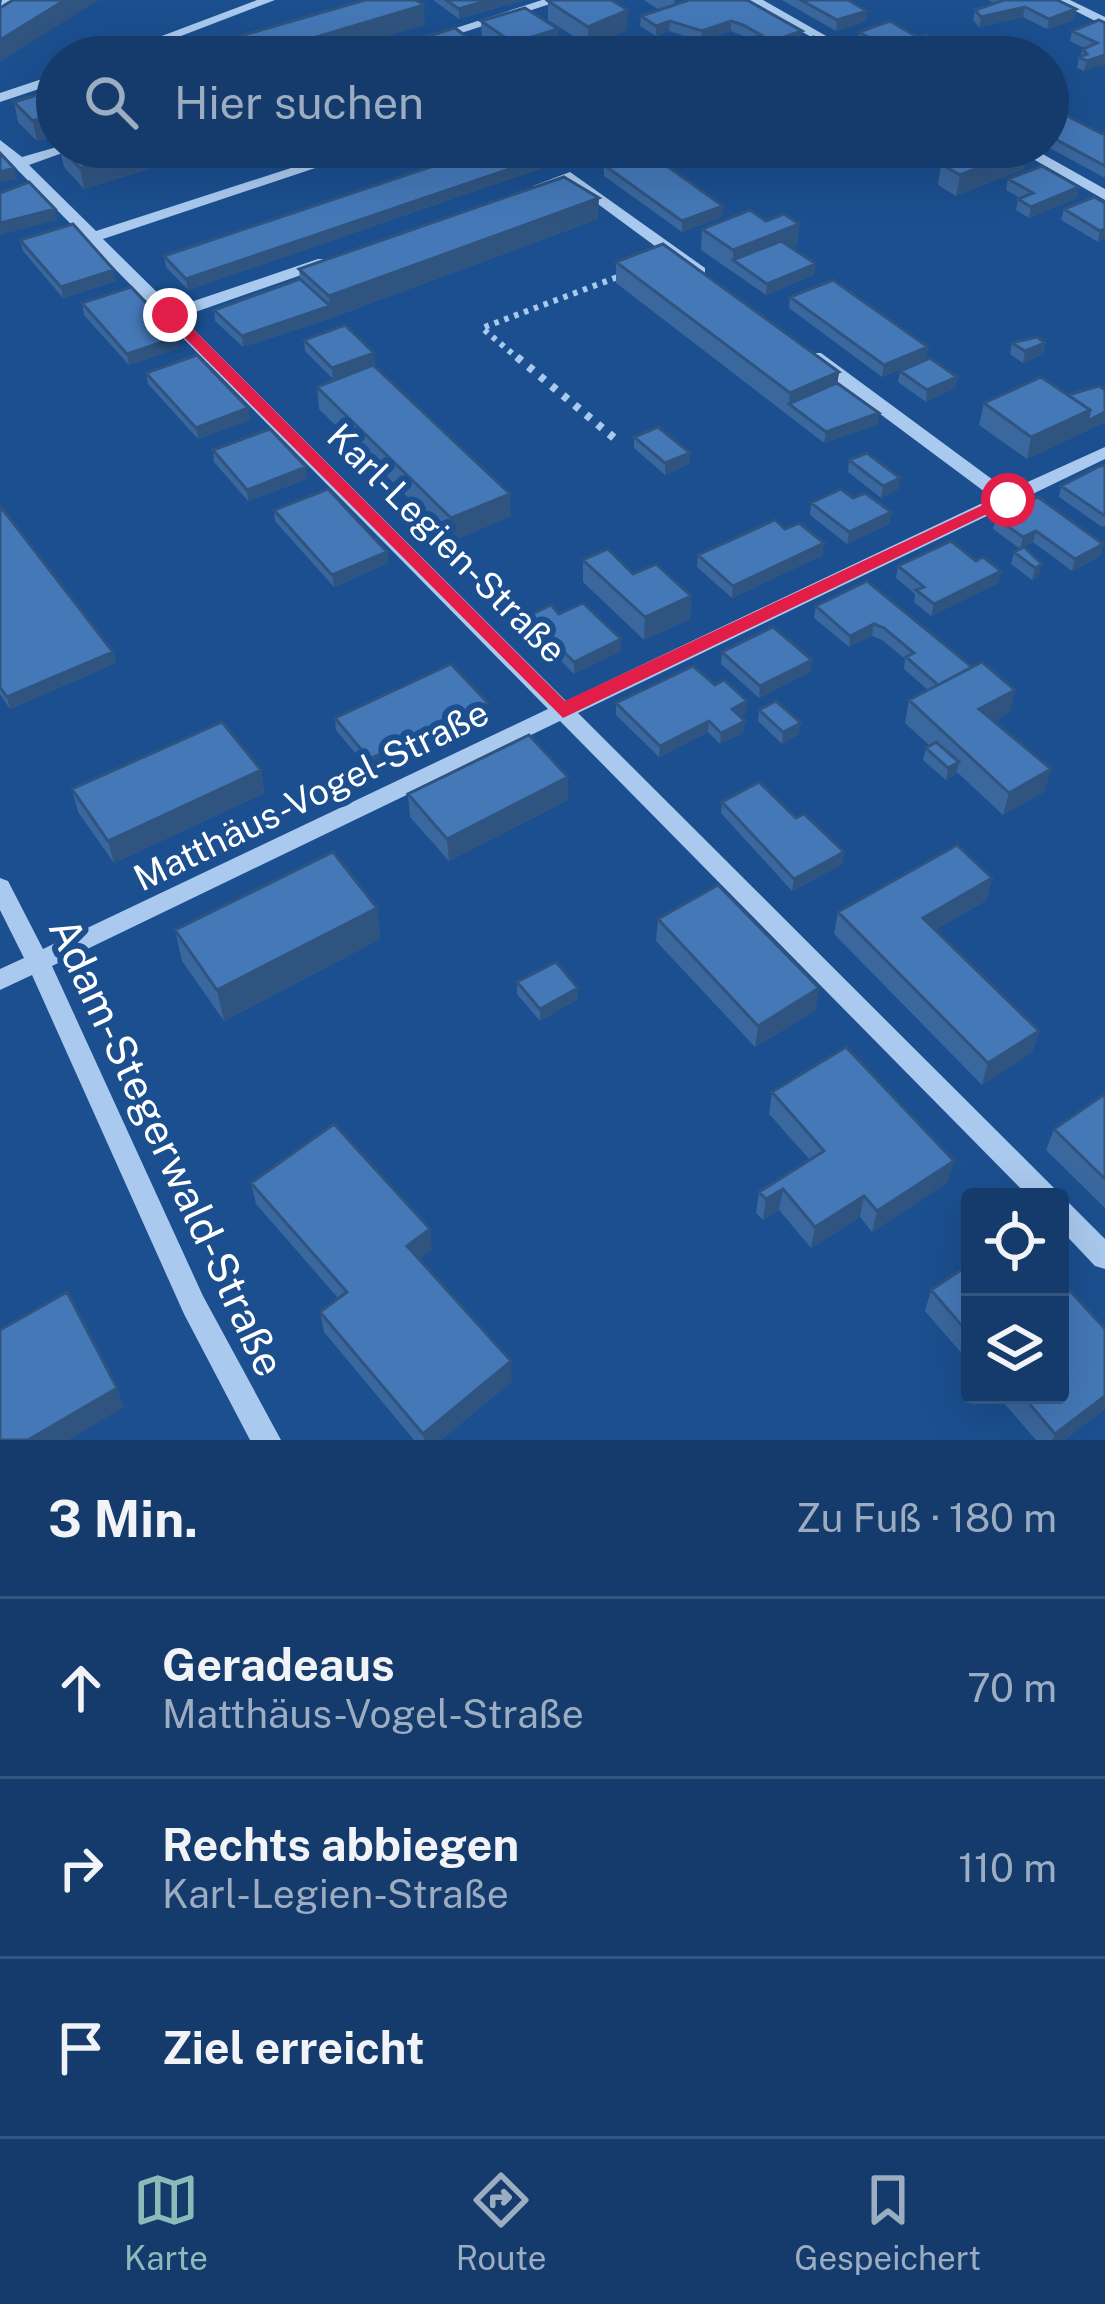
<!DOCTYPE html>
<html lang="de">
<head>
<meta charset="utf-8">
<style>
	:root { --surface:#143b6b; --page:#1d4271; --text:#f1f3f6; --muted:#9dadc1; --line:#33557e; --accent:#8bbbb9 }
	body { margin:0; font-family:"Public Sans",sans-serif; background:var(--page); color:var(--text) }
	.controls { position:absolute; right:36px; bottom:36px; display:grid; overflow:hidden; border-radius:12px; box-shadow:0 12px 48px #0002 }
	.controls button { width:108px; height:108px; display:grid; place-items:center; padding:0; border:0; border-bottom:3px solid var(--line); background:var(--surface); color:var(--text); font:60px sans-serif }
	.stop { position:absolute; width:36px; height:36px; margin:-27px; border:9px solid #e11d48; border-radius:50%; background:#fff }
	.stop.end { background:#e11d48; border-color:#fff; box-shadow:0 3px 12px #0008 }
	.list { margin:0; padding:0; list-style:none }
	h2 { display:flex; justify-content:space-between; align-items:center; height:156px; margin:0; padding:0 48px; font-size:51px }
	h2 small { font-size:39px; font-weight:400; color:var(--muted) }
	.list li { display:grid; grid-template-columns:78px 1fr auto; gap:36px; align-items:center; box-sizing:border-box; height:180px; padding:0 48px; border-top:3px solid var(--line) }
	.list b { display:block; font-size:45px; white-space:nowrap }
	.list p { margin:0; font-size:39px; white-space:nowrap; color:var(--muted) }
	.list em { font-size:39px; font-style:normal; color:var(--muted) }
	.icon { flex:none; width:66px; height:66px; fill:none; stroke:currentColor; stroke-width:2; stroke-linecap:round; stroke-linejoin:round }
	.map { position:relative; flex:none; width:1105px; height:1440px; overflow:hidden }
	.search { position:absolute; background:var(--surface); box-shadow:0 12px 48px #0002; left:36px; right:36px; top:36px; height:132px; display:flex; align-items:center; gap:30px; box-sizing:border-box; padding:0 42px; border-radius:66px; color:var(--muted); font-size:45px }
	.sheet { height:696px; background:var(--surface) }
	nav { display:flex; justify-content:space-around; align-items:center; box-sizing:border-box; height:168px; border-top:3px solid var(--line); background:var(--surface); font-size:33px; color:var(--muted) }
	nav a { display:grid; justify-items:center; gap:6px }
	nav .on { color:var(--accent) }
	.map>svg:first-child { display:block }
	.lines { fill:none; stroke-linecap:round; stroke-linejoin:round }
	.path-far1 { stroke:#a9c9ee; stroke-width:6; stroke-dasharray:4.5 6; stroke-linecap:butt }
	.path { stroke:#a9c9ee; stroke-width:8; stroke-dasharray:6 9; stroke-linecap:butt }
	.minor { fill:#a9c9ee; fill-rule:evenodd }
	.wall { fill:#3a679d }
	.shaded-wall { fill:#305480 }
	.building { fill:#4478b7; stroke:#305480; stroke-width:3 }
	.route { fill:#e11d48 }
	.labels { text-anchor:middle; stroke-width:12; stroke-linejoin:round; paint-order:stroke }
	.street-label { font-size:36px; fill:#fff; stroke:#1b4f8f }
	.near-street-label { font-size:42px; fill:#fff; stroke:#1b4f8f }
</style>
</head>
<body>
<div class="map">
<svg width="1105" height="1440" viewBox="0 0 1105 1440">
	<rect width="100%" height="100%" fill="#1b4f8f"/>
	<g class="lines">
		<!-- path-far1 -->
		<path class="path-far1" d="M520,360l-38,-32 141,-53"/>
		<!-- path -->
		<path class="path" d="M517,357l102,85"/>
		<!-- minor -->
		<path class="minor" d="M17,0l-17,11 2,-11z
			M257,0h18l-149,57h-20z
			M542,0h20l-125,41 -12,-3z
			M747,0h16l100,57h-17z
			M1054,0h16l35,17v9z
			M57,74v9l-57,19v-9z
			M0,140l22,17 35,-10h22l-50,18 67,66 260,-84h22l-275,92 70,69 145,-49h12v6l-149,52 385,384 427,-203 -184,-137v-8h12l187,138 97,-44v12l-527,254 477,476 4,8h-30l-469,-476 -508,245 151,330 78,144h-31l-66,-126 -152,-339 -32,15v-21l24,-11 -24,-48v-32l8,3 35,68 505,-240 -548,-557z
			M1012,147h18l75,42v11z
			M570,172l135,96v6h-12l-125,-92 -27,9 -8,-5z
			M1060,1199l9,4 36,36v30l-10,-3 -35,-37z"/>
	</g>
	<!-- wall -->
	<path class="wall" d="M433,0h91l-65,19z
		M644,0h31l-1,5 13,-4 -2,-1h62l54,41 -35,12v4h-35l-3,-1 1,-10 21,-7 -19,-8 -30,10 -32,-10 -13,5 -16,-10 1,-10 18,-6z
		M782,0h66l18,21 -30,10z
		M988,0h69l19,9 -2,11 -27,9 -24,-12 -44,10 -6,-7 2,-10 20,-7z
		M548,1l79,29 -28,12 23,15h-37l-7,-5v-10l3,-1 -33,-21z
		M481,21l77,28 -27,8h-25l-24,-16z
		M1105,23l-21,48 -7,-3 2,-11 5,-9 -14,-7 2,-10z
		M859,32l98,25h-73l-26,-15z
		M784,48l60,9h-61z
		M57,89v46l-20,6 -19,-19 -4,-20z
		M1048,106l54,28 3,-1v44h-2l-55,-30z
		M59,147h160l-135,42 -20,-22z
		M927,147h98l-1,22 -68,27 -18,-11 3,-21 7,-2z
		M571,158l-383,132 -22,-23 -2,-11z
		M604,165l118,52 -40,15 -78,-56z
		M1008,179l71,8 -3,11 -47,20 -13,-8 2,-11 2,-1 -14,-8z
		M1105,203v35l-7,4 -37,-22 3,-11z
		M598,219l-267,99 -88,29 -28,-26 -1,-11 86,-31 -1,-10z
		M766,221l33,3 -2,21 -6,2 23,28 -48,20 -65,-45 1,-21z
		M20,240l96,41 -53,17 -40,-47z
		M616,262l223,110 -2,11 42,30 -2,12 -53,18 -208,-160z
		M790,297l138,50 -2,11 -44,19 -93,-69z
		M82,303l97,45 -50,17 -45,-50z
		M304,340l70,13 1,11 -42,15 -28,-28z
		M1012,343h33l-2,11 -20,9 -13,-9z
		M900,371l57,6 -2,11 -29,14 -28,-20z
		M146,373l104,47 -52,19 -50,-55z
		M317,387l194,129 -59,25 -133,-132z
		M984,403l121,19 -78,37 -48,-34z
		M634,437l56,16 -1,11 -24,11 -31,-27z
		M213,450l94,29 -59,22 -34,-39z
		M849,460l51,18 -2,11 -17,9 -33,-26z
		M1105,467v59l-3,1 -43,-30 2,-11z
		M853,498l38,14 -2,12 -42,20 -37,-29 1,-12z
		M0,506l113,146 3,11 -106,46 -10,-15z
		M274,510l113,42 1,11 -54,24 -59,-66z
		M996,518l107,26 -3,12 -28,15 -39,-29 -13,7 -27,-20z
		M1024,547l15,29 -7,4 -21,-16 3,-12z
		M698,555h125l-91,43 -35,-31z
		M583,560l50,14 58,22 -1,23 -46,21 -61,-58z
		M976,561l25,10 -3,12 -67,33 -17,-14 1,-8 -19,-16 2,-12z
		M867,581l143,131 -16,9 51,70 -42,24 -46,-43 -1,2 -10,6 -23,-20 3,-12 4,-2 -25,-23 4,-23 19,-10 -24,-21 1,-10 -23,-19 -10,-4 -23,11 -35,-29 2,-12z
		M559,614l62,37 -47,23 -46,-46v-12z
		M722,652l90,8 -2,12 -51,26 -38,-34z
		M488,703v12l-118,56 -34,-41 -1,-12z
		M616,703l130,10 -6,3 5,5 -2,12 -23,11 -12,-12 -49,25 -43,-42z
		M759,710l40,24 -17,10 -24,-23z
		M261,770l3,23 -150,70 -36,-51 -6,-23z
		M408,794l160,6 -119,61 -39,-44z
		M722,802l74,16 48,34 -2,12 -50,27 -71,-78z
		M987,900l-52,30 104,101 -7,21 -50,33 -148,-151 4,-22z
		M377,908l3,31 -156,82 -42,-60 -7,-31z
		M658,919l158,91 -61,37 -99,-106z
		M517,982l61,17 -38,22 -23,-27z
		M772,1092l176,90 -76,50 -12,-15 -49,31 -32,-38 -16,10 -7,-7 3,-21 51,-32 -41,-46z
		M1105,1094v114l-59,-58 8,-21z
		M251,1183l181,66 -13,10 93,122 -71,59h-27l-90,-108 -4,-20 18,-14 -82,-94z
		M970,1264v99l-45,-52 6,-21z
		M1105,1329v80l-41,31h-28l-39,-45h63z"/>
	<!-- shaded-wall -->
	<path class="shaded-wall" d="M65,0h34l-99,62v-22z
		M489,0h35l-65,19v-10z
		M424,5l1,20 -108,32h-68z
		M1025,7l-2,10 -44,10 2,-10z
		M1076,9l-2,11 -27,9 2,-10z
		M628,10l-1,20 -39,16v-19z
		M867,11l-1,10 -30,10 1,-11z
		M670,21l-1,10 -13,5v-10z
		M731,21v10l-30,10 1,-10z
		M558,29v20l-27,8h-17l-1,-14z
		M802,31l-1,10 -35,12v4h-15v-3l9,-9z
		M479,46l1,11h-38z
		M1105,55v10l-21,6 3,-10z
		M57,113v22l-20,6 -4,-20z
		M150,147h69l-135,42 -4,-21z
		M571,148v10l-383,132 -2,-11z
		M1028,149l-4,20 -68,27 4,-21z
		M14,168l3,11 -17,4v-11z
		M1079,187l-3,11 -47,20 2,-11z
		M599,198l-1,21 -267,99 -88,29 -1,-11 88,-30 -1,-10z
		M723,206l-1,11 -40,15v-11z
		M55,209l2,11 -57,15v-12z
		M799,224l-2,21 -55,22 -9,-7v-10z
		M1105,229v9l-7,4 2,-11z
		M816,264l-2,11 -48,20 1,-11z
		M114,270l2,11 -53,17 -2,-11z
		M178,337l1,11 -50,17 -2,-11z
		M1045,343l-2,11 -20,9 2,-12z
		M928,347l-2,11 -44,19 2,-12z
		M374,353l1,11 -42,15 -1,-11z
		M839,372l-3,22 -47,10 1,-11z
		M957,377l-2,11 -29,14 1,-12z
		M248,408l2,12 -52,19 -2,-11z
		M1090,410l15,2v10l-78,37 4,-22z
		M879,413l-2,12 -53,18 2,-11z
		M690,453l-1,11 -24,11v-12z
		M306,467l1,12 -59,22 -1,-11z
		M900,478l-2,11 -17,9 2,-12z
		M510,494l1,22 -59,25 -1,-23z
		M891,512l-2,12 -42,20 2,-12z
		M1036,531l-3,11 -13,7 3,-12z
		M824,543l-1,12 -91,43 1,-12z
		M1103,544l-3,12 -28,15 3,-12z
		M387,552l1,11 -54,24 -2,-12z
		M1042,564l-3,12 -7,4 3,-12z
		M1001,571l-3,12 -67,33 3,-12z
		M691,596l-1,23 -46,21 1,-23z
		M874,624l-2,12 -23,11 1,-11z
		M621,639v12l-47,23v-12z
		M113,652l3,11 -106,46 -3,-12z
		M812,660l-2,12 -51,26 1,-12z
		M1015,690l-5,22 -36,20 5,-23z
		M747,701l-1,12 -15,8 1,-12z
		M488,703v12l-118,56 -1,-12z
		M709,721l-1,11 -49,25 1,-11z
		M745,721l-2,12 -23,11 1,-11z
		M801,723l-2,11 -17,10 1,-12z
		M959,762l-3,12 -10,6 2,-12z
		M1051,769l-6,22 -42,24 6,-22z
		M261,770l3,23 -150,70 -6,-22z
		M568,777v23l-119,61 -2,-22z
		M844,852l-2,12 -50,27 2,-12z
		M992,878l-5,22 -69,40 5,-22z
		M377,908l3,31 -156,82 -7,-31z
		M578,988v11l-38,22v-12z
		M819,988l-3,22 -61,37 3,-21z
		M1039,1031l-7,21 -50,33 6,-22z
		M954,1161l-6,21 -76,50 5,-21z
		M783,1189l-4,21 -16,10 3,-21z
		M864,1196l-4,21 -49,31 4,-21z
		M430,1229l2,20 -23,18 -2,-21z
		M511,1361l1,20 -71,59h-17l-1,-6z
		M117,1388l7,19 -55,33h-41z
		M1105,1396v13l-41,31h-12l3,-6z"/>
	<!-- building -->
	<path class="building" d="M13,0h52l-65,40v-32z
		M365,0h51l8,5 -175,52h-81z
		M446,0h43l-30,9z
		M551,0h60l17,10 -40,17 -40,-26z
		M689,0h58l55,31 -42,14 6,4 -15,5 -22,-8 32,-11 -18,-10 -12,-4 -29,10 -32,-10 -14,5 -15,-10z
		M801,0h47l19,11 -30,9z
		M1004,0h53l19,9 -27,10 -24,-12 -44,10 -6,-7z
		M525,8l33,21 -45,14 -32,-22z
		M1099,20l6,3v32l-18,6 -8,-4 8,-3 -4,-5 14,-6 -25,-12z
		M890,21l29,17 7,-3 31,18 -10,4h-43l-45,-25z
		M455,28l24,18 -37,11h-82z
		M814,37l30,17 -8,3h-36l-16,-9z
		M592,38l30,19h-25l3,-1 -22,-14z
		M57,89v24l-24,8 -19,-19z
		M1048,106l54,28 3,-1v33l-57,-31z
		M60,147h90l-70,21z
		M490,147l81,1 -385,131 -22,-23z
		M960,147h65l3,2 -68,26 -19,-11 29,-11z
		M646,151l77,55 -41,15 -78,-56z
		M0,153l14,15 -14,4z
		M1042,166l37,21 -48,20 -13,-8 15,-6 -25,-14z
		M564,177l35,21 -270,98 -30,-27z
		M29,182l26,27 -55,14v-30z
		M1094,197l11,6v26l-5,2 -36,-22z
		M750,210l16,11 18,-7 15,10 -66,26 -31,-21z
		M73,224l41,46 -53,17 -41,-47z
		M781,241l35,23 -49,20 -34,-24z
		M663,244l176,128 -49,21 -174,-131z
		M300,279l30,27 -88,30 -28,-26z
		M833,280l95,67 -44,18 -94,-68z
		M131,287l47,50 -51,17 -45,-51z
		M345,325l29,28 -42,15 -28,-28z
		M1037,337l8,6 -20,8 -13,-8z
		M197,355l51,53 -52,20 -50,-55z
		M930,358l27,19 -30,13 -27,-19z
		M373,365l137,129 -59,24 -134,-131z
		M1041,377l49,33 -59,27 -47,-34z
		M837,383l42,30 -53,19 -37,-28z
		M1099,386l6,4v22l-18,9 3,-11 -22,-15z
		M658,427l32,26 -25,10 -31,-26z
		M270,429l36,38 -59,23 -34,-40z
		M867,453l33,25 -17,8 -34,-26z
		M1102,465l3,2v49l-44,-30z
		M328,489l59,63 -55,23 -58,-65z
		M841,489l12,9 12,-5 26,19 -42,20 -38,-29z
		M1038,497l65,47 -28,15 -39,-28 -13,6 -27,-19z
		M0,506l113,146 -106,45 -7,-10z
		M775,520l10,9 14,-6 25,20 -91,43 -35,-31z
		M951,541l25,20 7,-4 18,14 -67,33 -18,-14 8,-3 -26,-21z
		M1024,547l18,17 -7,4 -21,-16z
		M608,549l25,25 23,-10 35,32 -46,21 -62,-57z
		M867,581l105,86 -34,18 -32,-28 8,-4 -30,-25 -10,-4 -24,12 -34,-30z
		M583,603l38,36 -47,23 -46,-46 23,-11 8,9z
		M773,627l39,33 -52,26 -38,-34z
		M982,662l33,28 -36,19 72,60 -42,24 -100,-93z
		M451,664l37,39 -119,56 -34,-41z
		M693,666l22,19 9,-5 23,21 -15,8 13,12 -24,12 -12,-12 -49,25 -44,-43z
		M776,701l25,22 -18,9 -24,-22z
		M222,722l39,48 -153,71 -36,-52z
		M529,735l39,42 -121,62 -39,-45z
		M936,742l23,20 -11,6 -22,-20z
		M759,782l37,36 8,-4 40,38 -50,27 -72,-77z
		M957,845l35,33 -69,40 116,113 -51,32 -150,-151z
		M333,852l44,56 -160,82 -42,-60z
		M718,885l101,103 -61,38 -100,-107z
		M556,962l22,26 -38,21 -23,-27z
		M846,1047l108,114 -77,50 -13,-15 -49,31 -32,-38 -17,10 -7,-7 65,-41 -52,-59z
		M1105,1094v85l-51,-50z
		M334,1124l96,105 -23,17 104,115 -88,73 -103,-122 27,-20 -96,-109z
		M970,1264v71l-39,-45z
		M1060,1280l45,49v67l-50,38 -33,-39h38z
		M67,1292l50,96 -89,52h-28v-110z"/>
	<!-- route -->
	<path class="route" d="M165,312h11l389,389 437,-205 14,4 -453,218 -398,-400z"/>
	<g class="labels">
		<!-- street labels -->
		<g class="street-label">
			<text transform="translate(447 543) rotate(45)" y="13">Karl-Legien-Straße</text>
			<text transform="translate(311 795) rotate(-26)" y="13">Matthäus-Vogel-Straße</text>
		</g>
		<!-- near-street labels -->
		<g class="near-street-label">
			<text transform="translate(167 1147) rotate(65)" y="15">Adam-Stegerwald-Straße</text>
		</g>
	</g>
</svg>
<div class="controls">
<button><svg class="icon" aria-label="locate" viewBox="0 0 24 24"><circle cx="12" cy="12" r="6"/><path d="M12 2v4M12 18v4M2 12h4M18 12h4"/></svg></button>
<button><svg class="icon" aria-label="layers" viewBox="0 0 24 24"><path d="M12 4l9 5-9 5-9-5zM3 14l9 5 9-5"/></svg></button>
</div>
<div class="stop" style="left:1008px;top:500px"></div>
<div class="stop end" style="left:170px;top:315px"></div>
<div class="search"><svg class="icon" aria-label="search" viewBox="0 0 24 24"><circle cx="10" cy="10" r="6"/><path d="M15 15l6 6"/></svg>Hier suchen</div>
</div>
<section class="sheet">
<h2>3 Min.<small>Zu Fuß · 180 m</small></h2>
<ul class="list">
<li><svg class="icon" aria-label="ahead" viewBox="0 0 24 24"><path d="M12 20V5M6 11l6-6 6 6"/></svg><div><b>Geradeaus</b><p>Matthäus-Vogel-Straße</p></div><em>70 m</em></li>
<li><svg class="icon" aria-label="right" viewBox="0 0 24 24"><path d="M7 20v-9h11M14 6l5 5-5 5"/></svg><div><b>Rechts abbiegen</b><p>Karl-Legien-Straße</p></div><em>110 m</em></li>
<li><svg class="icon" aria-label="arrive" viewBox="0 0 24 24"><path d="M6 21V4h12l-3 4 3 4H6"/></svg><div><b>Ziel erreicht</b></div></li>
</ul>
</section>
<nav>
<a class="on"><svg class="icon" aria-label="map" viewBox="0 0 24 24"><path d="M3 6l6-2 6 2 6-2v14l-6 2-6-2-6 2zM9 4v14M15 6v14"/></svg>Karte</a>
<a><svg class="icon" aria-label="directions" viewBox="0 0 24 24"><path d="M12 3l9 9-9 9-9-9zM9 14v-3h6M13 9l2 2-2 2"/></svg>Route</a>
<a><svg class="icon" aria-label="saved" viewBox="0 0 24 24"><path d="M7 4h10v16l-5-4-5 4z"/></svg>Gespeichert</a>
</nav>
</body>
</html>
